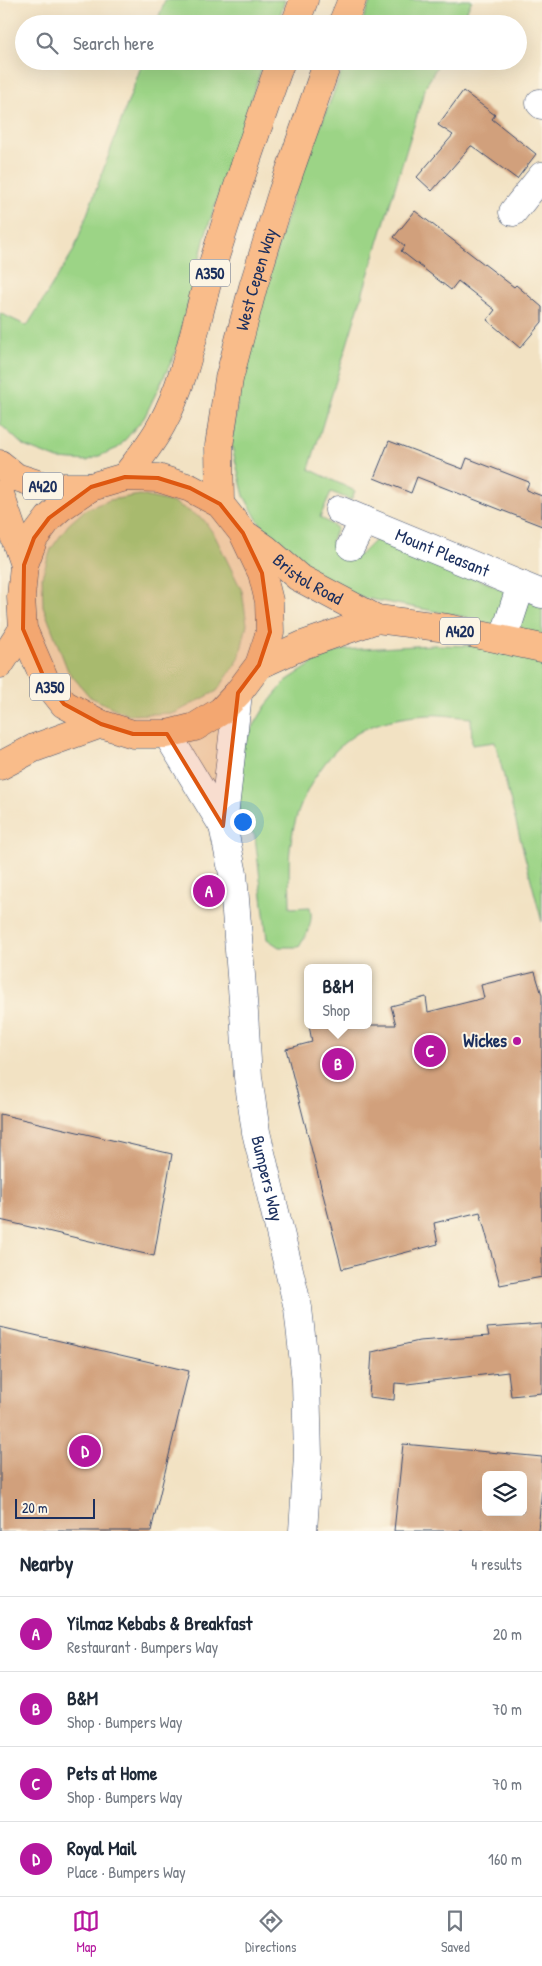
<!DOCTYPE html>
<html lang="en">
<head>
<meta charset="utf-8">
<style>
	:root { --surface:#fff; --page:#f2f2f3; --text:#1f2937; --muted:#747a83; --line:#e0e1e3; --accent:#b5179e }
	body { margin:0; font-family:"Patrick Hand",sans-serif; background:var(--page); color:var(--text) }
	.controls { position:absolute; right:15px; bottom:15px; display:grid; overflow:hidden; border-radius:8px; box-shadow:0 5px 20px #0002 }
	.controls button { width:45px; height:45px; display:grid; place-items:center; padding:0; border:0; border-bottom:1px solid var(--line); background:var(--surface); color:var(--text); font:25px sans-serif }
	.scale { position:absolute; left:15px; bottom:12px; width:80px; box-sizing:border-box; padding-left:5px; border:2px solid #1b2f5e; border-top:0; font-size:14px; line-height:18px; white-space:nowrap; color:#1b2f5e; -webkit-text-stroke:4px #fcf5e5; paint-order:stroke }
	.you { position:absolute; left:242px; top:821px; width:18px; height:18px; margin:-12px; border:4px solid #fff; border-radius:50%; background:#1a73e8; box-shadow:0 0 0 8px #1a73e833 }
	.badge { display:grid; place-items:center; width:32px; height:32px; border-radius:50%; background:var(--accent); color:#fff; font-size:16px; font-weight:700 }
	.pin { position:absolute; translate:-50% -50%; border:2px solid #fff; box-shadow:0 1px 5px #0006 }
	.popup { position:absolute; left:304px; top:964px; width:68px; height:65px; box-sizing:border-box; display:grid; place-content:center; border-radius:8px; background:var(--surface); filter:drop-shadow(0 1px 4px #0005); font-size:16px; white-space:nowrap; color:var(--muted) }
	.popup b { font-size:19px; color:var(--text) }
	.popup::after { content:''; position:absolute; left:50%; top:100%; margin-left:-10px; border:10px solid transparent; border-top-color:var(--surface) }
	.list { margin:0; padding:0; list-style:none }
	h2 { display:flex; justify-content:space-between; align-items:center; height:65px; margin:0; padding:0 20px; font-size:21px }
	h2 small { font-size:16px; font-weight:400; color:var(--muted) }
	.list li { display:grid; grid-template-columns:32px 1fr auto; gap:15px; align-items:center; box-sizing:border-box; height:75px; padding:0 20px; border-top:1px solid var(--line) }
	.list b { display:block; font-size:19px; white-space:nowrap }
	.list p { margin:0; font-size:16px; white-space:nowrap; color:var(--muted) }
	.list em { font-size:16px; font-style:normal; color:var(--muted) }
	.icon { flex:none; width:28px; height:28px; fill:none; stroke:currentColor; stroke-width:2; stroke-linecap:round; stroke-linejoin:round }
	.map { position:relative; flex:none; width:542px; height:1531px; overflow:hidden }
	.search { position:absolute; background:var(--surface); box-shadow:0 5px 20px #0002; left:15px; right:15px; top:15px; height:55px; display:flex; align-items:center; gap:12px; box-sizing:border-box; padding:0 18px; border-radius:28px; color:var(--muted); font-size:19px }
	.sheet { height:365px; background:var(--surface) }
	nav { display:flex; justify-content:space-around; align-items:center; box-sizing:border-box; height:70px; border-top:1px solid var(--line); background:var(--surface); font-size:14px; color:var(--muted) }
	nav a { display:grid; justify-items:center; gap:2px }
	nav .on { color:var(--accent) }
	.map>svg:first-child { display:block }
	.green { fill:#9cd486; stroke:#5c8272 }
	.building { fill:#d1a07b; fill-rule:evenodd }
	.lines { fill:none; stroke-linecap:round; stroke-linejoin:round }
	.street-casing { stroke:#3b4a6d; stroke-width:29 }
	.primary-casing { stroke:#3b4a6d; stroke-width:29 }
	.highway-casing { stroke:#3b4a6d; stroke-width:29 }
	.street { stroke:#fff; stroke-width:28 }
	.primary { stroke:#f9bc8a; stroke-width:28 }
	.highway { stroke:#f9bc8a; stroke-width:28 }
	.marked { fill:#de5710; fill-opacity:0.2; stroke:#de5710; stroke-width:4; stroke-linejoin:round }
	.poi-dot { fill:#b5179e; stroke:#fcf5e5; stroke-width:2 }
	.labels { text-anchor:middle; stroke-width:4; stroke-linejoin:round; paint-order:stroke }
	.shield { fill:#fcf5e5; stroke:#5e6a86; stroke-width:1 }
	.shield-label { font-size:16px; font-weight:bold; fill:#1b2f5e }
	.street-label { font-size:18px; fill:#1b2f5e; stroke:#fcf5e5 }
	.poi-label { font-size:18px; font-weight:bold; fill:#1b2f5e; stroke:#fcf5e5; text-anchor:end }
</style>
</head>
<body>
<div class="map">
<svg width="542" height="1531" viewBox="0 0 542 1531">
	<rect width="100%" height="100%" fill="#fcf5e5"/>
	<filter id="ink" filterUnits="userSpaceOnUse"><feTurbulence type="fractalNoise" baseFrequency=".02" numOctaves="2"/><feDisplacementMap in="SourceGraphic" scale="10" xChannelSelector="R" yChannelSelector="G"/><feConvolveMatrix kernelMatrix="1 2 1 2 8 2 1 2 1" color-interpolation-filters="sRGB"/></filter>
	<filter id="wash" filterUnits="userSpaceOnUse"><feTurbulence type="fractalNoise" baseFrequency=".0096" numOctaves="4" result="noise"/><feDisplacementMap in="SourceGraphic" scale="20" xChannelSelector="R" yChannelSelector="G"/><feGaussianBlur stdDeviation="1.12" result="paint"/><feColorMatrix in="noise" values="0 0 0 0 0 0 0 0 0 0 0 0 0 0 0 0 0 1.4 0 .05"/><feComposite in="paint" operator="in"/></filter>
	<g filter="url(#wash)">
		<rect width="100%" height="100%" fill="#f2e2c3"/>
		<!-- green -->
		<path class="green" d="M165,0h120l-8,24h-121z
			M371,0h101l-12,24h-99z
			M143,61h121l-58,172 -30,119 -32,66 -26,30 -31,13 -29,-2 -34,-13 -24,-22v-111l27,13 47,-76z
			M346,61h94l-14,25 -117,383 46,22 -4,9 -20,-8 -11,25 17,11 -6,14 29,13 17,-17 165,67v317l-47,-180 -23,3 -1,-27c-14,-1 -29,-4 -42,-3 -19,1 -39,4 -57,11 -41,15 -73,68 -80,110 -5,24 -2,48 -2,72l20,-1c4,15 -3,27 -11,40h-20l-12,-8 -12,-103 -13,-18 -5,-16 6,-58 22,-37 21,-26 32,-21 24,-10 92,-5 41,1 1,-27 -122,-23 -25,-11 -52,-38 -20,-28 -13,-23 -13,-53 15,-92 47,-155z
			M140,495l35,8 29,17 11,16 27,55 5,33 -8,35 -22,32 -42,22 -47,2 -38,-18 -22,-26 -25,-65 -1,-30 9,-27 17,-24 18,-16 24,-9z"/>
		<g id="blocks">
			<!-- building -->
			<path class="building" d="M463,91l32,24 -3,4 44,35 -19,25 -45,-33h-1l-39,45 -15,-14 36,-42 -15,-10z
				M415,211l99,76 2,-2 26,22v15l-22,26 -33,-28 8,-10 -37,-29 -7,9 -50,-39 4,-5 -11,-9z
				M389,441l74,28 4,-11 62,24 -3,8 16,6v30l-125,-49 -6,16 -37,-15z
				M535,972l7,23v282l-42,8 -20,-73 -46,11 4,21 -96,25 -56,-220 26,-7 -3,-17h87l-5,-19 35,-9 2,15 56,-14 -3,-13z
				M0,1114l172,40 -18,102 -154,-36z
				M542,1324v69l-31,3 -3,-24 -101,12 -12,-1 -1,17 -25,-3 3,-45 47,-11 70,-5 -2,-8z
				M0,1327l189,44 -38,160h-151z
				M403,1444l139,13v30l-4,44h-144zM486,1475h37v37h-37z"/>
		</g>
	</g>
	<g filter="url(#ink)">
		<use href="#blocks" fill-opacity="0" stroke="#3b4a6d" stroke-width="1"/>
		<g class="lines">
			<!-- street casing -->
			<g class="street-casing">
				<g id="street">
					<path d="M540,103l2,2"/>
					<path d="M513,212l29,-36"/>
					<path id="s1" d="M339,510l203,84"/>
					<path d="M351,546l13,-26"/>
					<path d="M503,640l18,-55"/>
					<path id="s2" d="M238,693l-15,133 10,48 11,139 4,64 8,55 42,176 8,73 2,75 -5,75"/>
					<path d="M167,734l56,92"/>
				</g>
			</g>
			<!-- primary casing -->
			<g class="primary-casing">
				<g id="primary">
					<path d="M0,464l16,13 31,10h44"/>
					<path d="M0,494l24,71"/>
					<path id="s3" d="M243,533l23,16 32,28 79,42 70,9 95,20"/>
					<path d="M259,665l44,-20 74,-26"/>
				</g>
			</g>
			<!-- highway casing -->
			<g class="highway-casing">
				<g id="highway">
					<path d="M295,24l9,-24"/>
					<path d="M342,24l10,-24"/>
					<path d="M125,477l33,1 32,10 30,16 23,29 19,40 7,28 1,31 -11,33 -21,28 -17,18 -26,16 -28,7h-34l-32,-10 -37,-20 -19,-24 -22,-51 -2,-32 3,-32 10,-27 15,-20 11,-10 31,-21z"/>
					<path d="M125,477c13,-17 27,-34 37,-53 25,-46 33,-101 48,-151 22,-71 46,-142 71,-212"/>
					<path id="s4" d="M220,504l-1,-58 10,-67 24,-92 29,-94 46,-132"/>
					<path d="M0,664l23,-35"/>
					<path d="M0,766l34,-18 67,-24"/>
				</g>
			</g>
			<!-- street -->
			<use href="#street" class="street"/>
			<!-- primary -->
			<use href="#primary" class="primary"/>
			<!-- highway -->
			<use href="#highway" class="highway"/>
		</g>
	</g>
	<!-- marked area -->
	<path class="marked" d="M125,477l33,1 32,10 30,16 23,29 19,40 8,59 -11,33 -21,28 -15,133 -56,-92h-34l-32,-10 -37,-20 -19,-24 -22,-51 1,-64 10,-27 15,-20 42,-31z"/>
	<!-- markers -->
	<circle class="poi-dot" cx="517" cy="1041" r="5"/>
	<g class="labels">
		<!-- shield labels -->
		<g class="shield">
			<rect x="190" y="259.5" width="40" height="27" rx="4"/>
			<rect x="23" y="472.5" width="40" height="27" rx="4"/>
			<rect x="440" y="617.5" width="40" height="27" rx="4"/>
			<rect x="30" y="673.5" width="40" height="27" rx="4"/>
		</g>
		<g class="shield-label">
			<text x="210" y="279">A350</text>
			<text x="43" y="492">A420</text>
			<text x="460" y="637">A420</text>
			<text x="50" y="693">A350</text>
		</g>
		<!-- street labels -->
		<g class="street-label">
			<text dy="6" stroke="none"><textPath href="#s4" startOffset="229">West Cepen Way</textPath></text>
			<text dy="6" stroke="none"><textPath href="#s1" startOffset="112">Mount Pleasant</textPath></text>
			<text dy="6" stroke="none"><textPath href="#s3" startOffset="80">Bristol Road</textPath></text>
			<text dy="6" stroke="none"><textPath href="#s2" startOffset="490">Bumpers Way</textPath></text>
		</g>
		<!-- poi labels -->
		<g class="poi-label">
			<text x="507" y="1047">Wickes</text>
		</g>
	</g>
</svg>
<div class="controls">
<button><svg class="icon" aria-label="layers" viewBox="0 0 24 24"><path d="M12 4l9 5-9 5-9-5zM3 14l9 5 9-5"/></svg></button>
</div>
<div class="scale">20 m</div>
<div class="you"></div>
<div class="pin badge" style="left:209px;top:891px">A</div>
<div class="pin badge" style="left:338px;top:1064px">B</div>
<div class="popup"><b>B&amp;M</b>Shop</div>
<div class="pin badge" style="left:430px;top:1051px">C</div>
<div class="pin badge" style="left:85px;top:1451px">D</div>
<div class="search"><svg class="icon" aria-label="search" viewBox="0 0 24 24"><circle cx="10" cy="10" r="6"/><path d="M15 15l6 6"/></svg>Search here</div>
</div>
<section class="sheet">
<h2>Nearby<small>4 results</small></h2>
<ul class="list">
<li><span class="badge">A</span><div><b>Yilmaz Kebabs &amp; Breakfast</b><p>Restaurant · Bumpers Way</p></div><em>20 m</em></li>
<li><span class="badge">B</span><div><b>B&amp;M</b><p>Shop · Bumpers Way</p></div><em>70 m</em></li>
<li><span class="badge">C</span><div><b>Pets at Home</b><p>Shop · Bumpers Way</p></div><em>70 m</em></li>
<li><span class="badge">D</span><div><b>Royal Mail</b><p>Place · Bumpers Way</p></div><em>160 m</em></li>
</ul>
</section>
<nav>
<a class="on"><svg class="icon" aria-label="map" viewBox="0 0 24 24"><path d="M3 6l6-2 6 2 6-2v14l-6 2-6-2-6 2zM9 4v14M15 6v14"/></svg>Map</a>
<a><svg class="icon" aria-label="directions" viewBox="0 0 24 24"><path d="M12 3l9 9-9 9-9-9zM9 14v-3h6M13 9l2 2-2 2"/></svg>Directions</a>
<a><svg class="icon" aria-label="saved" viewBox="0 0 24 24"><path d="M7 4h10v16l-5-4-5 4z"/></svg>Saved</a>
</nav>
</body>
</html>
